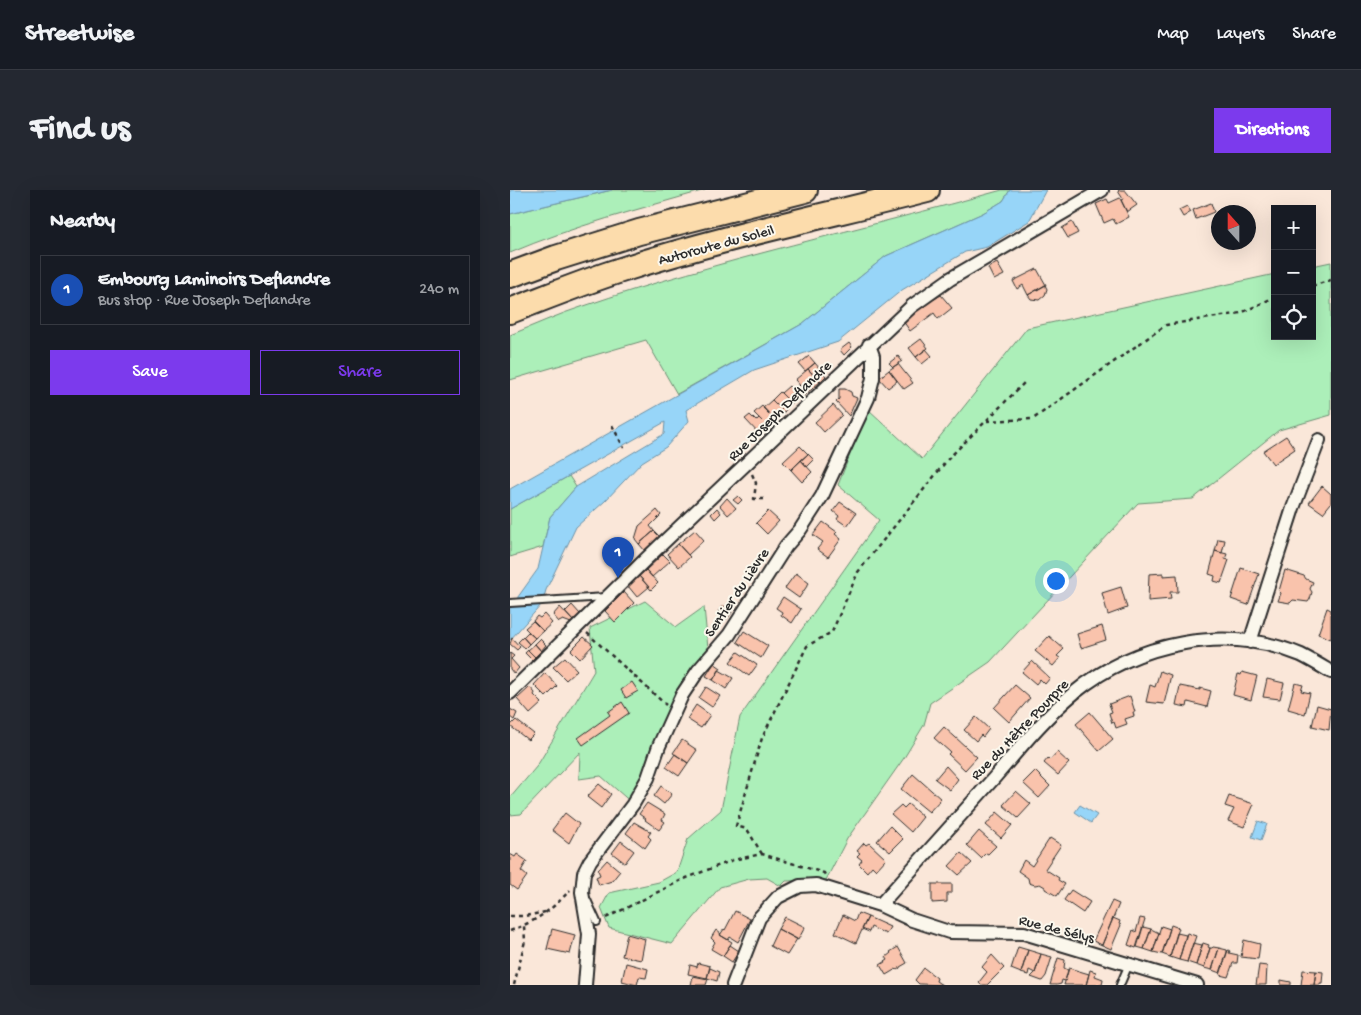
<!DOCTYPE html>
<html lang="en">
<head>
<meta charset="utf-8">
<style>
	:root { --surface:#171b24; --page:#242831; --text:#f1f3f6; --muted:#9ea1a6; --line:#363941; --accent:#7c3aed }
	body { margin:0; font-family:"Gochi Hand",sans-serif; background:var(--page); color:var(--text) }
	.controls { position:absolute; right:15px; top:15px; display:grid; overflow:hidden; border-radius:0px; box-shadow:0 5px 20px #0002 }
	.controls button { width:45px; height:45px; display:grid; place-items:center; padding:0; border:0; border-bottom:1px solid var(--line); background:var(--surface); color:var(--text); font:25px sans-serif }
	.compass { position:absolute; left:701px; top:15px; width:45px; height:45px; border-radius:50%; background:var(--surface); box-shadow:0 5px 20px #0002; rotate:339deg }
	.you { position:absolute; left:545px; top:390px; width:18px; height:18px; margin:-12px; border:4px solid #fff; border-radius:50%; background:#1a73e8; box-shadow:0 0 0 8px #1a73e833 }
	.badge { display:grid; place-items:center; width:32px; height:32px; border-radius:50%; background:var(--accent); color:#fff; font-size:16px; font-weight:700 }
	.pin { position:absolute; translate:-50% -41px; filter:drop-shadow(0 1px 2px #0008) }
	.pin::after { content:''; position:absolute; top:26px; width:18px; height:15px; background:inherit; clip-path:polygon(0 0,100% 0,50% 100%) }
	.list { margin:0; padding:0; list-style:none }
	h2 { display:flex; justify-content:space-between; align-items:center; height:65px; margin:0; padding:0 20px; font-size:21px }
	h2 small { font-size:16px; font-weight:400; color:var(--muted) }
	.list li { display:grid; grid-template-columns:32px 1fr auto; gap:15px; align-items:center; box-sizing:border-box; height:70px; margin:0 10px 10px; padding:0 10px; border:1px solid var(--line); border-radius:0px }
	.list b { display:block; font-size:19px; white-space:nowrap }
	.list p { margin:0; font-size:16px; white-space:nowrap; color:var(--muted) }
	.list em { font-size:16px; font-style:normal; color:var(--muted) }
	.actions { display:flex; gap:10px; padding:15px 20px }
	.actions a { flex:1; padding:11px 0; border:1px solid var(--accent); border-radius:0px; text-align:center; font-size:18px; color:var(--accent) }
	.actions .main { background:var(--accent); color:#fff }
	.icon { flex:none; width:28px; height:28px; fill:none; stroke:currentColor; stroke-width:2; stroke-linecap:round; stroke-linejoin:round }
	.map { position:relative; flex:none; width:821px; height:795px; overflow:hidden; border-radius:0px }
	header { display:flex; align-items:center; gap:30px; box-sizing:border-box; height:70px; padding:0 25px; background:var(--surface); border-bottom:1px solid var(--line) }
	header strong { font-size:24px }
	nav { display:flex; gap:28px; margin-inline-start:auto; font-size:18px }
	.intro { display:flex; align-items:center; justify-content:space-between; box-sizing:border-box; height:120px; padding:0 30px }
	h1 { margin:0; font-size:35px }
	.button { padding:12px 22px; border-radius:0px; background:var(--accent); color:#fff; font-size:18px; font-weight:700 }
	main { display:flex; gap:30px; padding:0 30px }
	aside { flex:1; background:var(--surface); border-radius:0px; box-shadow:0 5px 20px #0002 }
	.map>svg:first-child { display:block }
	.green { fill:#acefb9; stroke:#6c8d72 }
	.water { fill:#97d5f8; stroke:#6c91a6 }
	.building { fill:#f9c3ac; stroke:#2b2b2b }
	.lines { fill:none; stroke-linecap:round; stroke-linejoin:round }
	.lane-casing { stroke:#2b2b2b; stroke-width:10 }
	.street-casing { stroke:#2b2b2b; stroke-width:16 }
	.highway-casing { stroke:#2b2b2b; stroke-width:28 }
	.path { stroke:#2b2b2b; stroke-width:2.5; stroke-dasharray:4 4; stroke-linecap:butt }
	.lane { stroke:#fbf7ec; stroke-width:6 }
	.street { stroke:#fbf7ec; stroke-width:12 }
	.highway { stroke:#fcdcac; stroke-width:24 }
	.labels { text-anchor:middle; stroke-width:4; stroke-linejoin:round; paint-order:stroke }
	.street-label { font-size:15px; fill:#2b2b2b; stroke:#fbf7ec }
</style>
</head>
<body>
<header>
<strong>Streetwise</strong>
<nav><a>Map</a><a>Layers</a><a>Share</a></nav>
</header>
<div class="intro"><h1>Find us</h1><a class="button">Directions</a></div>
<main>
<aside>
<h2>Nearby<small></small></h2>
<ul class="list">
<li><span class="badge" style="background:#1a4fb4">1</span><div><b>Embourg Laminoirs Deflandre</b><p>Bus stop · Rue Joseph Deflandre</p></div><em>240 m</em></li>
</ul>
<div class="actions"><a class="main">Save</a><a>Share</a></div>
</aside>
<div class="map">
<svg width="821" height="795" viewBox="0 0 821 795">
	<rect width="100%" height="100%" fill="#fae7d9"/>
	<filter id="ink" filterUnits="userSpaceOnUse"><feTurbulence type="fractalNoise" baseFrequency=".02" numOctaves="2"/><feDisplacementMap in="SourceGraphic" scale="10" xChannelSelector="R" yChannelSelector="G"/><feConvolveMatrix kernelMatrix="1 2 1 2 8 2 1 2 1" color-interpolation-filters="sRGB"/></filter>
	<g filter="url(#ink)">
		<!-- green -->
		<path class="green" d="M102,0h93c-65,19 -132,36 -195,63v-39z
			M492,0h8l-7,11 -20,12 -97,43 -84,68 -125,70 -31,-54 -136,40v-45c25,-10 49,-21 74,-29 137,-47 279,-77 418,-116z
			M821,72v153l-52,15 -86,69 -55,4 -148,159 -60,41 -6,22 -20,33 -57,81 -21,41 -40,1 -5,5 -14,-8 -18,1 -29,8 -48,57 -63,-16 -8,-20 8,-15 50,-11 18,-10 11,-33 33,-29 19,-93 139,-197 -41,-35 30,-76 54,50 105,-131 248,-54v62h37v-70z
			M59,286l7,11 -26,30 -7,30 -33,10v-48z
			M135,411l31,26 28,-20 5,52 -11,12 -65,133 -32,-28 -22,3 1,-27 -59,62 -11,1v-17l27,-32 57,-95 -4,-43z"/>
		<!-- water -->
		<path class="water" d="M0,0h102l-102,24z
			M500,0h36l-17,31 -42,26 -22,5 -63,38 -64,52 -84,28 -68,40 3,11 -23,26 -24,15 -37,39 -29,26 -30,63 -4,14 -32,36v-32l28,-39 12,-52 26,-30 88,-53 1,-12 -155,87v-20l292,-165 84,-68 97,-43 20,-12z
			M570,615l17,10 -6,8 -16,-11z
			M748,631l9,3 -6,16 -9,-3z"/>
		<!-- building -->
		<path class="building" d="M609,0h6l12,15 -10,7 -6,-12 2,-1 -5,-8z
			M610,8l9,19 -13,7 -3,-5 -9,4 -8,-19 11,-5 2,4z
			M701,13l3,9 -18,7 -3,-9z
			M677,16l4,6 -8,5 -4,-7z
			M562,32l6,11 -10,5 -6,-10z
			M487,73l7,12 -10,5 -6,-12z
			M527,79l9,16 -18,10 -5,-10 -6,4 -4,-8z
			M535,95l2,4 -2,6 -6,5 -8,-1 -3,-4z
			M431,105l11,13 -14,11 -4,-6 -24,18 -7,-10 28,-20z
			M411,149l7,9 -12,9 -7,-9z
			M339,153l3,4 -8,8 -4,-5z
			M416,159l6,7 -10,8 -6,-7z
			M299,166l6,7 -10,8 -6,-7z
			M388,166l4,5 -9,6 -4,-4z
			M305,173l11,13 -6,6 -12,-13z
			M388,174l15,19 -9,6 -15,-19z
			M298,179l12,13 -13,11 -12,-13z
			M379,180l8,11 -9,7 -9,-10z
			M289,195l8,8 -6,5 -8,-8z
			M279,196l10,10 -8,7 -10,-10z
			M329,199h6l6,3 1,4 5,2 -8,18 -13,-14 3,-3z
			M270,202l11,11 -7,9 -12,-12z
			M262,210l12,12 -9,8 -12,-12z
			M323,215l9,10 -18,17 -9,-10z
			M252,216l13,14 -7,7 -14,-14z
			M240,225l6,6 3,-3 9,9 -8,8 -15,-16z
			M776,246l9,13 -22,15 -10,-13z
			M290,256l8,8 -17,16 -8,-8z
			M298,264l6,6 -7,7 -6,-7z
			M291,270l11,12 -10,10 -11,-12z
			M812,296l9,8v9l-8,10 -14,-10z
			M228,306l4,4 -4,4 -5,-4z
			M217,308l9,10 -8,7 -8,-9z
			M330,312l16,11 -9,13 -10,-7 2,-3 -6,-5z
			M207,318l4,5 -6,6 -4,-5z
			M147,320l4,5 -11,11 4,5 -15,13 -4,-5 4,-13z
			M258,321l11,10 -12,13 -11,-11z
			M313,332l14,10 -2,2 6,5 -13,18 -11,-8 6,-7 -10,-7z
			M185,340l9,10 -16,15 -10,-11z
			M144,341l7,7 -15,14 -7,-8z
			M708,349l7,1 -3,13 -7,-2z
			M168,354l12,13 -11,10 -12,-13z
			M705,361l12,3 -2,5 4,1 -8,23 -7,-2 1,-5 -6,-2z
			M153,364l7,7 -18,16 -6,-7z
			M731,378l18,6 -11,31 -17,-6z
			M136,380l12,13 -7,7 -12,-14z
			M775,380l19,6 2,3 7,3 -3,7 2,3 -2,7 -2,3 -15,-2 -3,3 -12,-2 3,-8 -2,-2z
			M286,383l13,10 -10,15 -14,-10z
			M653,383v3l14,-1 1,17h-8l1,7 -23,2 1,-27z
			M129,386l10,11 -12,10 -9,-11z
			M611,397l6,21 -19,7 -6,-22z
			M114,402l10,11 -19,19 -10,-11z
			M273,407l18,12 -9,14 -11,-8 1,-3 -6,-4z
			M62,415l8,9 -7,7 -8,-9z
			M213,415l9,7 -5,7 -9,-7z
			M50,417l13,14 -2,2 -8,-3 -4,2 -6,-7z
			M817,418l4,2v29l-13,-5z
			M34,424l8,9 -9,8 -10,-10 4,-5 3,2z
			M23,431l10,10 -8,7 -10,-10z
			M592,436l4,14 -25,8 -4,-14z
			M234,441l24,15 -7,12 -24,-16z
			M18,442l7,6 -6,6 -6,-7z
			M539,446l15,13 -7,7 3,2 -7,8 -18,-15z
			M13,447l6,7 -4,4 -7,-6z
			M74,447l9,8 -13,14 -9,-9z
			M2,448l8,9 -3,3 -7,-6z
			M30,449l6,6 -5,6 -6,-7z
			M25,454l6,7 -6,6 -7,-7z
			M18,460l7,7 -3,3 -7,-7z
			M228,462l19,13 -8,11 -19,-14z
			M0,463l4,3 -3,3 8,9 -5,6 -4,-5z
			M55,467l12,13 -11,10 -13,-13z
			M522,471l18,17 -5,6 -5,-5 -4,5 -14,-12z
			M204,473l7,5 -8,12 -7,-4z
			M209,480l14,8 -7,11 -13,-9z
			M650,481l11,4 -7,29 -18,-2 4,-17 5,2z
			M732,482l15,4 -6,24 -18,-5 5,-21 3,1z
			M35,483l12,13 -11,11 -12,-12z
			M757,489l17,4 -4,16 -17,-2z
			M122,492l6,9 -12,7 -5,-8z
			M785,493l8,2 -2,6 9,2 -5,21 -17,-5z
			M505,495l15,13 -21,24 -15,-14z
			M670,496l20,4v-2l11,3 -4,16 -19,-5 -1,5 -11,-2z
			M20,497l5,6 -1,2 8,8 -12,11 -13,-15z
			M196,497l14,9 -8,11 -13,-9z
			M620,506l5,16h-2l1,4 -9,3 2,5 -11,4 -2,-6 -2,1 -3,-10 3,-1 -3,-8z
			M112,512l7,11 -46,32 -5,-7 32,-23 -2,-3z
			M186,515l14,10 -9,13 -14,-9z
			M807,515l14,4 -2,21 -17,-4z
			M0,519l7,4 -3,7 -4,-3z
			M580,522l23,27 -14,12 -23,-27z
			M466,527l13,12 -6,8 -2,-2 -5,6 -12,-11z
			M6,530l18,14 -6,6 -18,-14z
			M434,537l33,30 -12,13 -17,-16 2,-2 -16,-14z
			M172,550l15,10 -9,13 -15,-10z
			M547,562l12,11 -11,12 -14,-12 4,-5 2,2z
			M165,564l13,9 -9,13 -13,-9z
			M436,576l12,13 -8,11 -15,-11z
			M525,581l15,15 -11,12 -16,-15z
			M403,584l28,25 -12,13 -28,-23z
			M89,594l12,10 -10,14 -14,-11z
			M151,596l11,8 -8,10 -10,-8z
			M506,601l15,13 -13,14 -15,-13z
			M719,606l25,8 -10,23 -16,-6 6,-12 -9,-3z
			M137,613l18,11 -3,6 3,2 -6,8 -14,-10 1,-1 -7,-5z
			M398,614l15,13 -12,15 -20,-18 10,-9 3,3z
			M487,622l15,13 -11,13 -15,-13z
			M55,623l14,11 -10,19 -17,-13z
			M124,632l17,10 -3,4 3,3 -6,9 -19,-15z
			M380,636l13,13 -13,13 -13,-11z
			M469,641l17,15 -8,8 -2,-1 -5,5 -14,-13z
			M540,648l11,7 -16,24 14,9 -1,2 7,4 -8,12 -12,-7v-2l-5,-3 -5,1 -6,-2 -1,-5 -10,-7 6,-11 8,6z
			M111,651l13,10 -9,12 -13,-10z
			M354,653l2,2 3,-2 17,16 -10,11 -4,-4 -5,6 -8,-8 3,-4 -5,-4 3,-3 -3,-2z
			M451,663l11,10 -13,12 -10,-9z
			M0,664l5,3 2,-3 10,7 -6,10 6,5 -10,14 -7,-5z
			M97,670l13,11 -8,10 -13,4 -3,-8 4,-2 -2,-5z
			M422,694h20v9h-5v9l-15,1z
			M561,700l19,12 -7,11 -19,-13z
			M602,711l7,3 -17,41 -9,-4z
			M225,721l15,8 -12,23 -8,-5 -2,3 -8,-5 4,-6 1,1z
			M348,723l10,4 -12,26 -21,-10 8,-18 12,6z
			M275,727l20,10 -7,13 -20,-11z
			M358,727l22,10 -4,7 -15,-7 -2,5 -7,-3z
			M603,728l7,3 -1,3 2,1 -10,24 -9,-4z
			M630,728l5,1 -9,29 -8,-3 5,-15 3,2z
			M661,735l8,3 -9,29 -8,-3z
			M651,736l9,3 -8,25 -9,-2z
			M633,737l8,2 -7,20 -7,-2z
			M42,739l23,6 -5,19 -23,-5z
			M268,739l19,10 -10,16 -17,-9z
			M641,739l8,4 -6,19 -9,-3z
			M206,740l5,4 -1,1 12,7 -9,14 -12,-7 4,-7 -4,-4z
			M667,743l9,2 -7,25 -9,-3z
			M677,743l9,3 -9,26 -8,-2z
			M117,744l18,5 -4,21 -19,-4z
			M734,750l16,4 -2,15 -17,-2z
			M683,753l9,2 -6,20 -9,-3z
			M693,753l6,2 -1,2 2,1 -6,20 -8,-3z
			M220,755l9,6 -7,11 -9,-6z
			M388,757l9,16 -7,4v1l-3,2 -1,-1 -10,6 -6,-10 8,-5 -2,-3 5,-4 -1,-1z
			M508,757l10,3 -7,23 -10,-4z
			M703,757l6,1 -7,22 -8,-2 6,-20h2z
			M709,758l8,2v2l-7,21 -8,-3z
			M518,760l13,4 -6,19 -6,-3 -1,5 -7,-2z
			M718,760l2,1 -1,2 9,2 -1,8h-4l-5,14 -8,-2z
			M531,764l11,3 -6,19 -4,5 -11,-4 4,-4z
			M482,765l12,13 -17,17h-6l-2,-3 8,-10 -5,-5z
			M548,768l7,2 -1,8 4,2 -3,11 -3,-1 -1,4 -4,1h-7z
			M116,773l22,6 -2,9 -7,-1 -2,8 -15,-4z
			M188,773l12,3 -3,12 -19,-4 2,-9 7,2z
			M749,775l8,1 -1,19h-10z
			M200,778l9,4 -2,9 -10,-3z
			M414,778l13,10 -1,3 6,4 -23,-1 -4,-4z
			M559,778l20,6 -3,11h-22z
			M580,780l6,2 -1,4 8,3 -1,6h-16z
			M793,780l13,1 -2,14h-13z
			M806,781l7,1 -1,11h-2v2h-6z
			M183,786l15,3 -2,6h-15z
			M771,790l10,2v3h-10z"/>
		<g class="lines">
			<!-- lane casing -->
			<g class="lane-casing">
				<path id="lane" d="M0,413l96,-6
					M77,710l10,22
					M610,795l9,-21"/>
			</g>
			<!-- street casing -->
			<g class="street-casing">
				<path id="street" d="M740,452l43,-134 26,-68
					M0,503l136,-134 266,-253 38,-27 152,-89
					M370,715c38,-42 76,-85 114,-127 25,-29 50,-60 80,-85 62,-51 152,-69 227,-38 10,5 20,11 30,17
					M75,795l4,-51 -7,-42 2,-19 6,-12 43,-57 15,-26 11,-32 23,-51 16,-24 31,-36 57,-89 14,-16 22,-34 46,-98 5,-20v-22l-4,-11
					M223,795l26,-67 19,-21 22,-11 16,-1 64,20 32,15 37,12 75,1 173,52"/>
			</g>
			<!-- highway casing -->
			<g class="highway-casing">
				<path id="highway" d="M0,85l46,-17 83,-26 166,-42
					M0,121c37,-14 73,-29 111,-41 99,-32 204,-54 306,-80"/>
			</g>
			<!-- path -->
			<path class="path" d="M802,96l19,-6
				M477,230l39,-39
				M102,235l12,23
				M242,284l4,9 -2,16h14
				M77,443l79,72
				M252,664l-15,-25 -11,-3 26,-88 45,-92 25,-14 26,-60 90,-113 38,-38 47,-2 133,-94 75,-12 34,-16
				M0,726h15l20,-4
				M96,728l78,-39 49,-19 29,-6 62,19 1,2
				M0,741c26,-10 41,-20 60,-41
				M4,795l11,-44 -1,-15"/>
			<!-- lane -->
			<use href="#lane" class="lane"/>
			<!-- street -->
			<use href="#street" class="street"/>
			<!-- highway -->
			<use href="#highway" class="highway"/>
		</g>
	</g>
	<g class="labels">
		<!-- street labels -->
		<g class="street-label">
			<text transform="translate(206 54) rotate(-15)" y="5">Autoroute du Soleil</text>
			<text transform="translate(269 220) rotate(-44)" y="5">Rue Joseph Deflandre</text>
			<text transform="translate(226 402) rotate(-56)" y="5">Sentier du Lièvre</text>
			<text transform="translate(509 539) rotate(-46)" y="5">Rue du Hêtre Pourpre</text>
			<text transform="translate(547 738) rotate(14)" y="5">Rue de Sélys</text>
		</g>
	</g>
</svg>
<div class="controls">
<button>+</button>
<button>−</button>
<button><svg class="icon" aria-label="locate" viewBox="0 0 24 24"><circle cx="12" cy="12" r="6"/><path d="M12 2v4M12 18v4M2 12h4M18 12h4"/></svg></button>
</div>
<svg class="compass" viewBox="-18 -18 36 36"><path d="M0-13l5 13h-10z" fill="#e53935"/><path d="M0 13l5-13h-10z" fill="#9ea1a6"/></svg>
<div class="you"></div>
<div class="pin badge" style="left:108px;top:388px;background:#1a4fb4">1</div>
</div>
</main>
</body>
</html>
